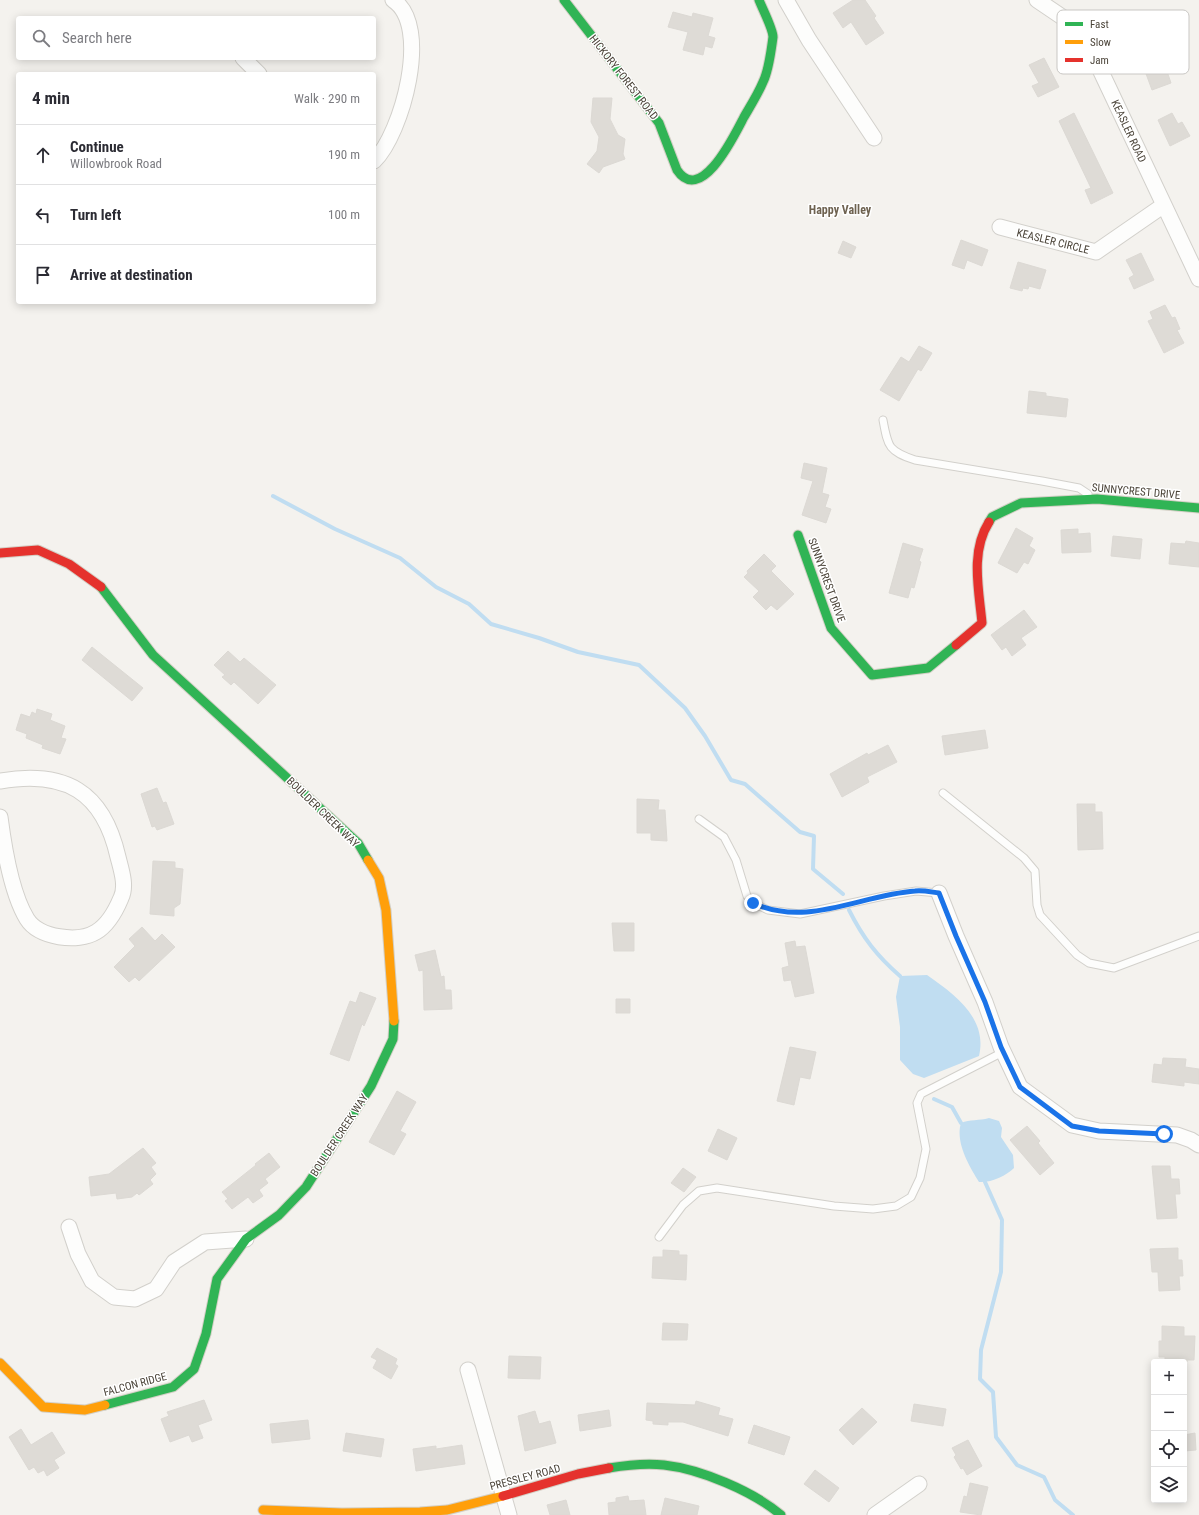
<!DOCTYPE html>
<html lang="en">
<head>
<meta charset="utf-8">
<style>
	:root { --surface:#fff; --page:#f2f2f3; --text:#2b2b33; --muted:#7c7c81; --line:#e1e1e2 }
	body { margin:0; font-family:"Roboto Condensed",sans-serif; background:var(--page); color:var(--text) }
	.controls { position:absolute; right:12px; bottom:12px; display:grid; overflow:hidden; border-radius:4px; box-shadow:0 2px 10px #0003 }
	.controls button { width:36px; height:36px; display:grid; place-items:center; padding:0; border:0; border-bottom:1px solid var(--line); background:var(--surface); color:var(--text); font:20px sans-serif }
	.stop { position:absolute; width:12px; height:12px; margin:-9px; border:3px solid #1a73e8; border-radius:50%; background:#fff }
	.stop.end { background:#1a73e8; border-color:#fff; box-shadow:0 1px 4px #0008 }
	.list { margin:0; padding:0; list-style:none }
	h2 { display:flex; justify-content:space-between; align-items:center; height:52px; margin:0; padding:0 16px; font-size:17px }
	h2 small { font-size:13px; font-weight:400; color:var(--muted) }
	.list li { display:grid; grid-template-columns:26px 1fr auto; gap:12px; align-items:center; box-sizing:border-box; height:60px; padding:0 16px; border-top:1px solid var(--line) }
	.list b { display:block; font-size:15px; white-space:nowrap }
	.list p { margin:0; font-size:13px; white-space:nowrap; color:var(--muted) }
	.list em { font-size:13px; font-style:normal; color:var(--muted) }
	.icon { flex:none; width:22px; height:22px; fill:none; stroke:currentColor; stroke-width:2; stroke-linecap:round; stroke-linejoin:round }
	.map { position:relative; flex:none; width:1199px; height:1515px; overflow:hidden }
	.search { position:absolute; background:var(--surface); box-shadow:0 2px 10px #0003; left:16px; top:16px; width:360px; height:44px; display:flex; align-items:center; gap:10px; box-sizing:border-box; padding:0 14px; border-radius:4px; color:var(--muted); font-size:15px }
	.panel { position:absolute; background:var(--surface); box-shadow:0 2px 10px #0003; left:16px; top:72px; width:360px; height:232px; border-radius:4px }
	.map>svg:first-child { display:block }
	.water { fill:#c0ddf1 }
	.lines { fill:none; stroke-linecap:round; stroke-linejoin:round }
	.stream { stroke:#c0ddf1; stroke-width:4 }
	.building { fill:#dedbd6; stroke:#dcd9d4 }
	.lane-casing { stroke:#d2d0cb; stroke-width:9 }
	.street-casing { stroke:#d2d0cb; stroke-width:17 }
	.fast-casing { stroke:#d3cfc5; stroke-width:11 }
	.slow-casing { stroke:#d3cfc5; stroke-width:11 }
	.jam-casing { stroke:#d3cfc5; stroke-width:11 }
	.lane { stroke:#fdfdfc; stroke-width:7 }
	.street { stroke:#fdfdfc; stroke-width:15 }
	.fast { stroke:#30b455; stroke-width:9 }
	.slow { stroke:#ff9f0a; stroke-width:9 }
	.jam { stroke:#e5322d; stroke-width:9 }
	.route { stroke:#1a73e8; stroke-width:5 }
	.labels { text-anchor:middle; stroke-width:3; stroke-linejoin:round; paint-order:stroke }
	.street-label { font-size:11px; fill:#4b4439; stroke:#fff }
	.neighbourhood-label { font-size:12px; font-weight:bold; fill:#6e6250; stroke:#fff }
	.key { fill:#fff; stroke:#c9c7c4; stroke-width:1 }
	.key-label { font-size:11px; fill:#4b4439 }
</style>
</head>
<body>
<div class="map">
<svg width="1199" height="1515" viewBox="0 0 1199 1515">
	<rect width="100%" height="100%" fill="#f4f2ee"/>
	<!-- water -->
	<path class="water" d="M927,975c27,19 61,43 52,81l-55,22 -11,-4 -13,-14v-33l-4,-30 4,-21z
		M989,1118l10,3 3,7 -1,9 12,18 1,13c-8,8 -23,15 -35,14 -10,-16 -24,-40 -18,-59 9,-4 18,-2 28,-5z"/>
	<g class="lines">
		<!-- stream -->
		<path class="stream" d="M273,496l62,33 65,29 36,29 33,17 22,20 48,14 39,14 61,13 46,43 20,28 26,44 14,4 55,48 14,4 -1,33 30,25
			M849,910c14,28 28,46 51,66
			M934,1099l18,8 9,16
			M985,1182l17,38 -1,52 -20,78 -1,29 13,13 3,45 21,28 27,12 11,23 18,15"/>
	</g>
	<!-- building -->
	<path class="building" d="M853,0h12l11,16 -2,2 10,15 -18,12 -15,-23 -8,6 -10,-15z
		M673,12l19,5 1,-4 20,5 -5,18 7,2 -3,10 -7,-2 -2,9 -20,-5 5,-18 -20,-5z
		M1160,51l11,32 -19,7 -7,-19 3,-1 -5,-13z
		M1044,58l15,29 -21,10 -6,-11 7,-3 -10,-18z
		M593,98h19l-2,21 8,16 7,4 -2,15 2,5 -22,8 -4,6 -12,-9 10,-13 2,-14 -8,-15z
		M1074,113l39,80 -22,11 -6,-14 6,-2 -32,-67z
		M1172,113l6,11 4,-2 8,14 -20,10 -12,-26z
		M961,240l27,10 -6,16 -15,-6 -3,9 -12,-4z
		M843,241l13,6 -5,11 -13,-5z
		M1141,253l13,27 -20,9 -5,-11 5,-3 -8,-15z
		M1018,262l28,8 -6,19 -11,-3 -1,3 -5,-1 -1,3 -12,-3z
		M1165,305l7,13 3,-1 5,12 -3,1 7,13 -20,10 -16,-32 5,-2 -3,-7z
		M919,346l13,7 -11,18 -3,-2 -19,32 -19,-11 21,-33 8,5z
		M1029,391l17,2v3l22,3 -2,18 -39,-4z
		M804,463l23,5 -5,25 7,2 -4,12 6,2 -5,14 -24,-8 11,-34 -12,-3z
		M1016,528l17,10 -4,8 6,4 -7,14 -4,-2 -7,11 -19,-10z
		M1078,529v5l12,-1 1,19 -29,1 -1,-23z
		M1113,536l29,3 -2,20 -29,-3z
		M1186,541l13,2v24l-30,-3 2,-21 14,1z
		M903,543l20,6 -4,12 2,1 -7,26 -3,-1 -3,11 -19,-5z
		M764,554l12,12 -5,5 23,23 -17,16 -6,-5 -5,5 -13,-13 6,-6 -15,-14 4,-4 -1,-2z
		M1024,610l13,17 -16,11 5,7 -14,11 -6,-9 -4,3 -11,-15z
		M92,647l51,41 -11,13 -50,-41z
		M228,651l12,11 4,-4 32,27 -18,19 -24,-22 -3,3 -9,-8 3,-2 -11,-10z
		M37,709l15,5 -2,6 15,6 -4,12 5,1 -6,15 -18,-6 1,-3 -17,-7 1,-4 -11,-4 5,-16 9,3 2,-5 4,2z
		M985,730l3,18 -43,7 -3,-19z
		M888,745l9,17 -30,15 2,5 -27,15 -12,-23 37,-21 1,2z
		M157,788l6,15 3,-1 8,22 -17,6 -2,-4 -3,1 -11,-33z
		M637,799l22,1 -1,10h7l2,31 -16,-1v-7h-14z
		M1077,804h18v8h7l1,37 -25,1z
		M153,861l22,1v6l8,1 -3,35 -6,4v8l-24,-2z
		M612,923h22v28h-20z
		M142,927l13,14 7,-7 13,13 -36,34 -4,-4 -6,5 -15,-15 21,-21 -6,-7z
		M795,941l1,6 9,-1 9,47 -19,4 -4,-17 -7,1 -2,-13 7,-2 -4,-23z
		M435,950l6,27 3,-1 1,14h6l1,19 -28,1 -1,-40 -4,1 -4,-16z
		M360,992l16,6 -12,28 -2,-2 -13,37 -19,-7 20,-53 6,2z
		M616,999h14v14h-14z
		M790,1047l26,5 -6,27 -10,-2 -6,28 -17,-4z
		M1163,1058l23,1 -1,8 14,2v15l-15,-2v4l-32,-4 2,-18 8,1z
		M397,1091l19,11 -16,29 6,3 -12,21 -25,-13z
		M1027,1126l13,15 -2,2 16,20 -14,12 -30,-35z
		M718,1129l19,9 -10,22 -19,-9z
		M143,1148l13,15 -5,4 5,7 -6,6 3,4 -14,11 -2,-2 -5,4 -15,2 -1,-6 -25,3 -2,-19 20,-3z
		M269,1153l11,14 -15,12 3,4 -9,7 4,6 -10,7 -5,-6 -16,12 -7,-8 3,-2 -6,-7 34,-27 -1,-1z
		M1152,1166h18l1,13h8l1,15h-5l2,24 -20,1z
		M683,1168l13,9 -12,15 -13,-9z
		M1178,1248v12h4l1,16h-4l1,14 -21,1 -1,-19h-6l-2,-23z
		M663,1250l16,1v4h8l-1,25 -34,-2 1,-21h10z
		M663,1323l25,1 -1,16h-25z
		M1162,1326l22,1v9h11l-1,24h-7v2h-22v-5h-6v-16h3z
		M377,1348l20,11 -2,5 3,2 -7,13 -18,-11 4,-8 -6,-3z
		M509,1356l32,1 -1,22 -32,-1z
		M204,1400l8,20 -14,5 5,13 -11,4 -3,-7 -19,7 -9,-23 8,-3 -2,-4z
		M696,1401l24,7 -2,7 15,4 -5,17 -45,-14h-15v3l-15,-1v-3l-7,-1 1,-17 48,2z
		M914,1404l32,5 -3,17 -32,-5z
		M862,1408l15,14 -24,23 -14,-15z
		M609,1410l2,16 -31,5 -2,-16z
		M535,1411l4,13 11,-3 6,22 -31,8 -7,-35z
		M308,1420l2,19 -38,4 -2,-19z
		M754,1425l36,12 -6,18 -36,-12z
		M21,1429l10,16 21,-13 13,21 -11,7 5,8 -12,8 -3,-6 -6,3 -4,-6 -5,3 -20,-33z
		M346,1433l38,6 -3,18 -38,-6z
		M1195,1433l1,17 -12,1v-16z
		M968,1440l14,26 -15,9 -4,-7 -2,1 -7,-12 2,-2 -4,-7z
		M462,1445l3,19 -49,7 -3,-22 23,-3v3z
		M815,1470l24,18 -10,14 -25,-18z
		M970,1483l18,4 -7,28 -21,-3 4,-16 3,1z
		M628,1496l1,5 15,-1 2,15h-37l-1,-12 8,-1v-4z
		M665,1498l34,8 -2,9h-36z
		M566,1500l4,15h-20l-3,-10z"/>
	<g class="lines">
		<!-- lane casing -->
		<g class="lane-casing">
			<path id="lane" d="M883,420c5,28 6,31 32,40l127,21 37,7 9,6
				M943,793l81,65 11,13 2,34 3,10 37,40 12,8 25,5 85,-32
				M699,819l25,18 12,23 11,36 6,7 15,7 32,4 84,-18 32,-5 23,2
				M659,1237l24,-32 16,-14 18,-3 117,18 39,3 23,-3 15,-9 9,-19 6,-29 -9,-46 4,-9 82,-42"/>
		</g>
		<!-- street casing -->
		<g class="street-casing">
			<path id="street" d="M786,0l23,40 65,98
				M1037,0l37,25 13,17 112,237
				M243,58l16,16
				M374,161c28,-27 58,-136 19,-161
				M1000,227l96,25 68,-47
				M0,781c65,-11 103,10 118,76 3,12 9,29 3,41 -5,12 -13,27 -25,34 -18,11 -57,6 -69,-13 -16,-26 -23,-71 -27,-102
				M939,893l17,43 29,66 16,45 19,40 52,38 27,6 78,4 14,5 8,5
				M69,1227l9,27 14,27 22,16 21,2 21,-10 18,-27 31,-20 41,-3
				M468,1370l41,145
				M875,1515l44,-31"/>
		</g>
		<!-- fast casing -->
		<g class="fast-casing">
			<path id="fast" d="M564,0l95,123 18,47c24,36 58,-36 67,-53 7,-12 14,-23 19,-35 6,-12 8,-31 10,-45 0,-8 -11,-29 -14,-37
				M989,522l3,-5 29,-14 76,-4 102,9
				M798,535l33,93 41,47 56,-7 28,-23
				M101,587l52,68 205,188 10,17
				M105,1405l68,-18 21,-18 12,-35 11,-55 29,-40 33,-24 27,-28 65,-101 22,-47 1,-18
				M609,1468c18,-3 36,-5 55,-3 36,4 89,26 117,50"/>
		</g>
		<!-- slow casing -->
		<g class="slow-casing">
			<path id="slow" d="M368,860l11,18 7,32 8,111
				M0,1363l43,44 42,3 20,-5
				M263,1510l79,3 78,-1 27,-2 56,-14"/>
		</g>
		<!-- jam casing -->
		<g class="jam-casing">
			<path id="jam" d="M0,553l38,-3 31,14 32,23
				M956,645l26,-22c-3,-33 -12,-71 7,-101
				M503,1496l75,-22 31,-6"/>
		</g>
		<!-- lane -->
		<use href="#lane" class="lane"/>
		<!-- street -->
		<use href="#street" class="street"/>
		<!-- fast -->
		<use href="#fast" class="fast"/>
		<!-- slow -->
		<use href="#slow" class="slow"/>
		<!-- jam -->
		<use href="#jam" class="jam"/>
	</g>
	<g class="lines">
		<!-- route -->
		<path class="route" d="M753,903c54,25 107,-8 162,-12 8,-1 16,1 24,2l17,43 29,66 16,45 19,40 52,39 27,5 65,3"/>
	</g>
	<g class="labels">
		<!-- street labels -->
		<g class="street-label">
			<text transform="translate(624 77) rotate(52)" y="4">HICKORY FOREST ROAD</text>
			<text transform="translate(1129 131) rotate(65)" y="4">KEASLER ROAD</text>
			<text transform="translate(1053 241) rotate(14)" y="4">KEASLER CIRCLE</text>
			<text transform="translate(1136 491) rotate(5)" y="4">SUNNYCREST DRIVE</text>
			<text transform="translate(827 580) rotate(70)" y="4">SUNNYCREST DRIVE</text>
			<text transform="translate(323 812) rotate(44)" y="4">BOULDER CREEK WAY</text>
			<text transform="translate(339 1135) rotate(-57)" y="4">BOULDER CREEK WAY</text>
			<text transform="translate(135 1384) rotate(-15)" y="4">FALCON RIDGE</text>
			<text transform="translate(525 1477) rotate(-15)" y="4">PRESSLEY ROAD</text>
		</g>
		<!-- neighbourhood labels -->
		<g class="neighbourhood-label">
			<text x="840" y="214">Happy Valley</text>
		</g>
	</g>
	<!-- legend -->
	<rect x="1057" y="10" width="132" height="64" rx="6" class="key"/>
	<rect x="1065" y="22" width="18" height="4" fill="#30b455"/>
	<rect x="1065" y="40" width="18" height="4" fill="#ff9f0a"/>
	<rect x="1065" y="58" width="18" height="4" fill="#e5322d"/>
	<g class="key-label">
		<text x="1090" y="28">Fast</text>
		<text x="1090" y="46">Slow</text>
		<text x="1090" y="64">Jam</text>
	</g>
</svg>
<div class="controls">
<button>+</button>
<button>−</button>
<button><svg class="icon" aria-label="locate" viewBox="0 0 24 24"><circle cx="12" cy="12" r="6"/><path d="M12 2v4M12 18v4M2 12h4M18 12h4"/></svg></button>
<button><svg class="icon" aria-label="layers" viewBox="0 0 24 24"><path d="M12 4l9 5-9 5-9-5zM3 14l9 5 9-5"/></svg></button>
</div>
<div class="stop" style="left:1164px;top:1134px"></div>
<div class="stop end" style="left:753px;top:903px"></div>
<div class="search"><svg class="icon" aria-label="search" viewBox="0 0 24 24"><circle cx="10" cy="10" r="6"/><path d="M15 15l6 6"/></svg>Search here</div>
<section class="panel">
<h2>4 min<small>Walk · 290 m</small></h2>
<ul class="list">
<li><svg class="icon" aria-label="ahead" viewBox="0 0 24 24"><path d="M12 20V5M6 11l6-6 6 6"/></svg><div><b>Continue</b><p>Willowbrook Road</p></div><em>190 m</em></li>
<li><svg class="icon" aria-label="left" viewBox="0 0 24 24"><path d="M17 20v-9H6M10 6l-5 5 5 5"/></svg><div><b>Turn left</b></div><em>100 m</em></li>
<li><svg class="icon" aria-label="arrive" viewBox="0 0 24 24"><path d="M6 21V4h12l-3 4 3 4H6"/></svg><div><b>Arrive at destination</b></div></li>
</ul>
</section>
</div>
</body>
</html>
